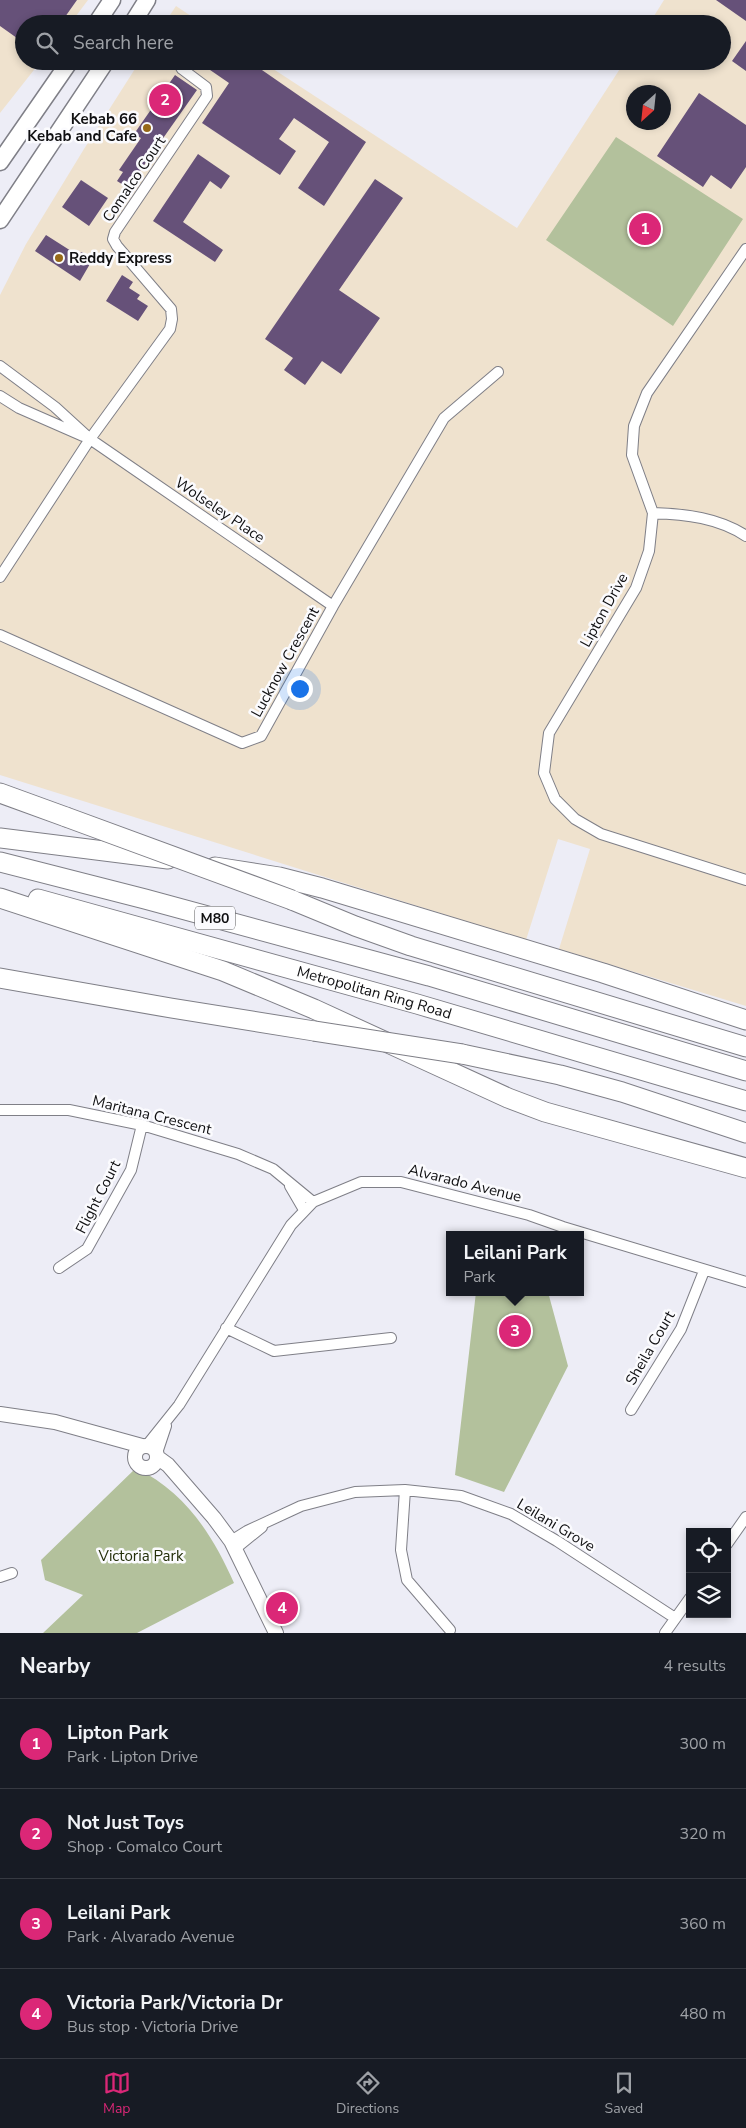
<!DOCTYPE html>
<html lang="en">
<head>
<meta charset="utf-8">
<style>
	:root { --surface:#171b24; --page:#242831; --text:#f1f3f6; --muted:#9ea1a6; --line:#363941; --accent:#db2777 }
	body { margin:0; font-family:"Nunito Sans",sans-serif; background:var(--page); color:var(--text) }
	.controls { position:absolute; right:15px; bottom:15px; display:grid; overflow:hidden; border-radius:0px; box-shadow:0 2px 8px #0003 }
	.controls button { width:45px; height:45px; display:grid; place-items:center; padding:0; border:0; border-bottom:1px solid var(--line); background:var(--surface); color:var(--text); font:25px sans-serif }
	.compass { position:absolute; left:626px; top:85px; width:45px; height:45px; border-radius:50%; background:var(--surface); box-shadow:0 2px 8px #0003; rotate:207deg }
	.you { position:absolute; left:299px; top:688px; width:18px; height:18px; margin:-12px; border:4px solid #fff; border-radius:50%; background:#1a73e8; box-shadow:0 0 0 8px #1a73e833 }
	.badge { display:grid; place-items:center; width:32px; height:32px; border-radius:50%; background:var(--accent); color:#fff; font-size:16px; font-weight:700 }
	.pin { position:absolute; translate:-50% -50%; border:2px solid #fff; box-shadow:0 1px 5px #0006 }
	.popup { position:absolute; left:446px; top:1231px; width:138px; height:65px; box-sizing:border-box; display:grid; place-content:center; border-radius:0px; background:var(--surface); filter:drop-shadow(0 1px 4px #0005); font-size:16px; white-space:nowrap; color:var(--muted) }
	.popup b { font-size:19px; color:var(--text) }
	.popup::after { content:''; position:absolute; left:50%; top:100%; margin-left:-10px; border:10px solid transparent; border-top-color:var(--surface) }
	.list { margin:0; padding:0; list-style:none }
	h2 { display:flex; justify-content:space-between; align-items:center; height:65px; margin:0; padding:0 20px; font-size:21px }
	h2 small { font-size:16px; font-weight:400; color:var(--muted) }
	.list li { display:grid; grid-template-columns:32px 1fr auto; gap:15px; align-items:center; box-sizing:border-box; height:90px; padding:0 20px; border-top:1px solid var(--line) }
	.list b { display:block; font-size:19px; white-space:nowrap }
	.list p { margin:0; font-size:16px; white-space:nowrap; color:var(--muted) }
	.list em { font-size:16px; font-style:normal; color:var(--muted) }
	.icon { flex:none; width:28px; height:28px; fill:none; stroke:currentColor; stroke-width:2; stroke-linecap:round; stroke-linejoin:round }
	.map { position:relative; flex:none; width:746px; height:1633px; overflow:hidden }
	.search { position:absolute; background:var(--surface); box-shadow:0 2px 8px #0003; left:15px; right:15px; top:15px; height:55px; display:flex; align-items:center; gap:12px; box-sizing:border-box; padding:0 18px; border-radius:28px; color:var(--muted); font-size:19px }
	.sheet { height:425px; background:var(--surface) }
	nav { display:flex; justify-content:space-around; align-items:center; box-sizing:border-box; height:70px; border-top:1px solid var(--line); background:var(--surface); font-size:14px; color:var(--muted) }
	nav a { display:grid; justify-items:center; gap:2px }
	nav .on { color:var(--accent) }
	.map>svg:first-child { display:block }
	.industrial { fill:#efe2ce; fill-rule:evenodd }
	.green { fill:#b3c19c }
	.building { fill:#665179 }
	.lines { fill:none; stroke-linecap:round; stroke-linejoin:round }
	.street-casing { stroke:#7f7f87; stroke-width:12 }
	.secondary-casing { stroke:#7f7f87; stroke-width:16 }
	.primary-casing { stroke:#7f7f87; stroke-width:19 }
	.highway-casing { stroke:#7f7f87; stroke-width:21 }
	.street { stroke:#fff; stroke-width:10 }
	.secondary { stroke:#fff; stroke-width:14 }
	.primary { stroke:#fff; stroke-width:16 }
	.highway { stroke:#fff; stroke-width:19 }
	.highway-bridge-casing { stroke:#7f7f87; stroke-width:21; stroke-linecap:butt }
	.highway-bridge { stroke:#fff; stroke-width:19 }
	.poi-dot { fill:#976918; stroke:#fbfbfe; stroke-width:2 }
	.labels { text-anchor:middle; stroke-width:5; stroke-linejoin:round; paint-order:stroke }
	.shield { fill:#fbfbfe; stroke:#565659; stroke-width:1 }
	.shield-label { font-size:14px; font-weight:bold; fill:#101012 }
	.poi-label { font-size:15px; font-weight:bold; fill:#101012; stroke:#fbfbfe; text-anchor:end }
	.street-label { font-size:15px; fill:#101012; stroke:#fbfbfe }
	.park-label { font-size:15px; fill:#242f0a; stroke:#fbfbfe }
</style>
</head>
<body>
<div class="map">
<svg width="746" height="1633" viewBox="0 0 746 1633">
	<rect width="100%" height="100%" fill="#ededf6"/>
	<!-- industrial -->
	<path class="industrial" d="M0,0h88l-18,24h-46v37h17l-41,52z
		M664,0h82v1006l-187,-57 31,-100 -32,-10 -32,101 -526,-165v-480l26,-51 58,-95 56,-88h121l256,167 108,-167h97v-37h-73zM634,92h30v30h-30z
		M176,6l27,18h-39z"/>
	<!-- green -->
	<path class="green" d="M616,137l127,82 -70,107 -127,-86z
		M476,1292h72l20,74 -64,126 -49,-17z
		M136,1468c50,25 76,66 98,115l-97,50h-94l40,-38 -38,-15 -4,-20z"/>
	<!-- building -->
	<path class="building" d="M0,0h77l-17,24h-36v19l-24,-17z
		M716,0h30v21z
		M746,41v30l-14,-10z
		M197,61h52l117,81 -42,64 -26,-18 31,-46 -35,-24 -15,21 17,12 -16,24 -78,-52 27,-40z
		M175,75l22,15 -69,98 -11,-7 6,-9 -4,-2 22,-32 -7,-4z
		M699,93l47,32v42l-15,22 -20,-14 -8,12 -46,-31z
		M198,154l32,22 -9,13 -11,-8 -27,41 40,28 -8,12 -62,-41z
		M375,179l28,19 -64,92 41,28 -39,56 -19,-13 -17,24 -21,-15 9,-12 -28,-19z
		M81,180l27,18 -19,28 -27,-19z
		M46,235l33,21 2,-4 13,5 -14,24 -45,-30z
		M122,275l11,7 -4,6 11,7 -3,4 11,7 -10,15 -32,-20z"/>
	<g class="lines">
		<!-- street casing -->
		<g class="street-casing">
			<path id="street" d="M746,249l-99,144 -13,33 -2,29 21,58 -4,38 -13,37 -87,145 -5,40 11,26 20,20 26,15 145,46
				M0,366l55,41 35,32 243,167
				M0,396l19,12 64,28
				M653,513c33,1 66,5 93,23
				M0,577l90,-138 80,-110 2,-10 -1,-10 -54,-63 -4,-7 2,-7 92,-136 -1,-9 -24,-18 -5,-8
				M0,635l242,108 19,-7 72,-130 111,-188 54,-46
				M0,1110h69l73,15 96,29 35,15 40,33
				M290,1186l14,24
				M59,1268l28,-19 44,-79 11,-45
				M226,1328l48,23 117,-13
				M631,1410l50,-81 23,-58
				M147,1445l32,-40 112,-180 22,-23 48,-20h40l128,33 34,12 183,55
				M157,1453l9,-27
				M405,1490l-4,60 6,30 43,50
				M231,1541l16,-10 54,-25 54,-14 50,-2 56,6 50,18 46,27 118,77
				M727,1544l19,-27
				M236,1548l26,-21
				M0,1577l12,-4
				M665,1633l25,-35"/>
		</g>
		<!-- secondary casing -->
		<g class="secondary-casing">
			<path id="secondary" d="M0,1414l55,8 87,24
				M135 1457a11 11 0 1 1 22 0a11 11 0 1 1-22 0Z
				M157,1457l11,8 46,53 17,23 45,92"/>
		</g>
		<!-- primary casing -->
		<g class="primary-casing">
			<path id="primary" d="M96,24l16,-24
				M132,24l15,-24
				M0,162l70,-101
				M0,220l106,-159"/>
		</g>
		<!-- highway casing -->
		<g class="highway-casing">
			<g id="highway">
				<path d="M0,793l66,24"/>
				<path d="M0,838l168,21"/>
				<path d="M0,862l145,37 284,77 317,95"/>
				<path d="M215,867l64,10 43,11 281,85 143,47"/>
				<path d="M0,898l223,73 91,38 194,89 37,14 201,56"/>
				<path id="s1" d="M38,899l379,105 329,97"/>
				<path d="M292,900l63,26 56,20 335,101"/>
				<path d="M0,978l171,30 143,23"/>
				<path d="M462,1054l98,21 62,17 124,41"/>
			</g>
		</g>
		<!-- street -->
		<use href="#street" class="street"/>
		<!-- secondary -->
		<use href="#secondary" class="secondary"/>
		<!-- primary -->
		<use href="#primary" class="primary"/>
		<!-- highway -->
		<use href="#highway" class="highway"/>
		<!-- highway-bridge casing -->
		<g class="highway-bridge-casing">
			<path id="highway-bridge" d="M66,817l226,83
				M314,1031l148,23"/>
		</g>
		<!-- highway-bridge -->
		<use href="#highway-bridge" class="highway-bridge"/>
	</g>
	<!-- markers -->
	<g class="poi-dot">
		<circle cx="147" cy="128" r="5"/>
		<circle cx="59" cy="258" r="5"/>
	</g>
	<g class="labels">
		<!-- shield labels -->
		<rect class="shield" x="195" y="906.5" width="40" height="23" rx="4"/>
		<g class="shield-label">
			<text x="215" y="923">M80</text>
		</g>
		<!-- poi labels -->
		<g class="poi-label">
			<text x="137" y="124">Kebab 66<tspan x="137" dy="17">Kebab and Cafe</tspan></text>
			<text x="69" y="263" text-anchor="start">Reddy Express</text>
		</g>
		<!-- street labels -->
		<g class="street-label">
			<text transform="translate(134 179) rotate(-56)" y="5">Comalco Court</text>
			<text transform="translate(220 510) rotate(34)" y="5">Wolseley Place</text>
			<text transform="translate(604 610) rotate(-61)" y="5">Lipton Drive</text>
			<text transform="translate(285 662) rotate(-61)" y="5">Lucknow Crescent</text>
			<text dy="5" stroke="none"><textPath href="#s1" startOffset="349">Metropolitan Ring Road</textPath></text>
			<text transform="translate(152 1115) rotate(14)" y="5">Maritana Crescent</text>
			<text transform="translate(465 1183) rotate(14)" y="5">Alvarado Avenue</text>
			<text transform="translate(98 1197) rotate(-63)" y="5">Flight Court</text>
			<text transform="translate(650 1348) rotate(-60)" y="5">Sheila Court</text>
			<text transform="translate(556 1525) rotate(31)" y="5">Leilani Grove</text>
		</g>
		<!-- park labels -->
		<g class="park-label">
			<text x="141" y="1561">Victoria Park</text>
		</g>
	</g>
</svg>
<div class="controls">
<button><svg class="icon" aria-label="locate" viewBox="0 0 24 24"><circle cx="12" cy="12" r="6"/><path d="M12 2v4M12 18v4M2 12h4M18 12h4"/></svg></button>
<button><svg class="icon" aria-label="layers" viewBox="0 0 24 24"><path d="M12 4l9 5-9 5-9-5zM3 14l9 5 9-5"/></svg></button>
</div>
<svg class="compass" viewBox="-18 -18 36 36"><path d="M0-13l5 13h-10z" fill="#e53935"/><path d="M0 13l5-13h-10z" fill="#9ea1a6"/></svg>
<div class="you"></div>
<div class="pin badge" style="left:645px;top:229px">1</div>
<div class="pin badge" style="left:165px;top:100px">2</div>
<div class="pin badge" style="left:515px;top:1331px">3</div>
<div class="popup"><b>Leilani Park</b>Park</div>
<div class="pin badge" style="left:282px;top:1608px">4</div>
<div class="search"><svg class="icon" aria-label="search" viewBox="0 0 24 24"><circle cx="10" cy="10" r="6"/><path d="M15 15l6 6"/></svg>Search here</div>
</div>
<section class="sheet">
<h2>Nearby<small>4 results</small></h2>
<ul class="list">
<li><span class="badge">1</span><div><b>Lipton Park</b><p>Park · Lipton Drive</p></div><em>300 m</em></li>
<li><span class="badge">2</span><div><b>Not Just Toys</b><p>Shop · Comalco Court</p></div><em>320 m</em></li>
<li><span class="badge">3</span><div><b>Leilani Park</b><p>Park · Alvarado Avenue</p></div><em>360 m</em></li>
<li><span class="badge">4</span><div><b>Victoria Park/Victoria Dr</b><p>Bus stop · Victoria Drive</p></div><em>480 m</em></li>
</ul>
</section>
<nav>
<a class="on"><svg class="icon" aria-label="map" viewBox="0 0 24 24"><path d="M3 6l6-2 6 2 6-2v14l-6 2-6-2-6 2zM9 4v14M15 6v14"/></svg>Map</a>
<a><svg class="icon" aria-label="directions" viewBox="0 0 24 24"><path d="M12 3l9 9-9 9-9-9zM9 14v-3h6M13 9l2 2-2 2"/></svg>Directions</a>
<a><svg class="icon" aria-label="saved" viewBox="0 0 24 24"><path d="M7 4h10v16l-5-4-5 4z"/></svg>Saved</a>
</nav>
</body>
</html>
